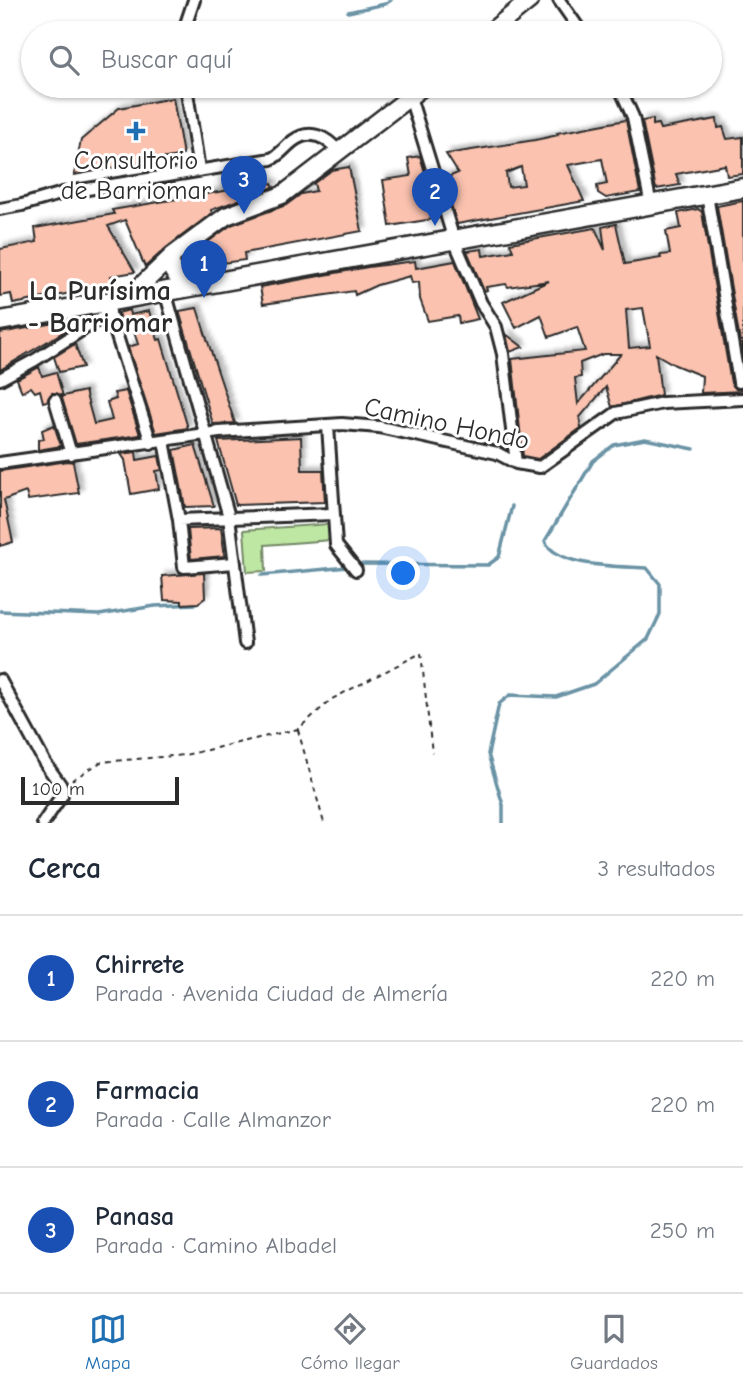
<!DOCTYPE html>
<html lang="es">
<head>
<meta charset="utf-8">
<style>
	:root { --surface:#fff; --page:#f6f6f7; --text:#1f2937; --muted:#747a83; --line:#e0e1e3; --accent:#1f6fb2 }
	body { margin:0; font-family:"Comic Neue",sans-serif; background:var(--page); color:var(--text) }
	.scale { position:absolute; left:21px; bottom:18px; width:158px; box-sizing:border-box; padding-left:7px; border:4px solid #2b2b2b; border-top:0; font-size:19px; line-height:24px; white-space:nowrap; color:#2b2b2b; -webkit-text-stroke:5px #fff; paint-order:stroke }
	.you { position:absolute; left:404px; top:574px; width:24px; height:24px; margin:-18px; border:5px solid #fff; border-radius:50%; background:#1a73e8; box-shadow:0 0 0 10px #1a73e833 }
	.badge { display:grid; place-items:center; width:46px; height:46px; border-radius:50%; background:var(--accent); color:#fff; font-size:23px; font-weight:700 }
	.pin { position:absolute; translate:-50% -58px; filter:drop-shadow(0 2px 4px #0008) }
	.pin::after { content:''; position:absolute; top:37px; width:24px; height:21px; background:inherit; clip-path:polygon(0 0,100% 0,50% 100%) }
	.list { margin:0; padding:0; list-style:none }
	h2 { display:flex; justify-content:space-between; align-items:center; height:91px; margin:0; padding:0 28px; font-size:30px }
	h2 small { font-size:23px; font-weight:400; color:var(--muted) }
	.list li { display:grid; grid-template-columns:46px 1fr auto; gap:21px; align-items:center; box-sizing:border-box; height:126px; padding:0 28px; border-top:2px solid var(--line) }
	.list b { display:block; font-size:26px; white-space:nowrap }
	.list p { margin:0; font-size:23px; white-space:nowrap; color:var(--muted) }
	.list em { font-size:23px; font-style:normal; color:var(--muted) }
	.icon { flex:none; width:38px; height:38px; fill:none; stroke:currentColor; stroke-width:2; stroke-linecap:round; stroke-linejoin:round }
	.map { position:relative; flex:none; width:743px; height:823px; overflow:hidden }
	.search { position:absolute; background:var(--surface); box-shadow:0 2px 5px #0004; left:21px; right:21px; top:21px; height:77px; display:flex; align-items:center; gap:18px; box-sizing:border-box; padding:0 24px; border-radius:38px; color:var(--muted); font-size:26px }
	.sheet { height:469px; background:var(--surface) }
	nav { display:flex; justify-content:space-around; align-items:center; box-sizing:border-box; height:98px; border-top:2px solid var(--line); background:var(--surface); font-size:19px; color:var(--muted) }
	nav a { display:grid; justify-items:center; gap:4px }
	nav .on { color:var(--accent) }
	.map>svg:first-child { display:block }
	.green { fill:#bee7a3; stroke:#748967; stroke-width:2 }
	.lines { fill:none; stroke-linecap:round; stroke-linejoin:round }
	.stream { stroke:#6a93a5; stroke-width:3.5 }
	.building { fill:#fac2af; stroke:#2b2b2b; stroke-width:2; fill-rule:evenodd; filter:url(#shadow) }
	.street-casing { stroke:#2b2b2b; stroke-width:16 }
	.secondary-casing { stroke:#2b2b2b; stroke-width:21 }
	.primary-casing { stroke:#2b2b2b; stroke-width:23 }
	.path { stroke:#2b2b2b; stroke-width:2; stroke-dasharray:5 5; stroke-linecap:butt }
	.street { stroke:#fff; stroke-width:10 }
	.secondary { stroke:#fff; stroke-width:16 }
	.primary { stroke:#fff; stroke-width:18 }
	.poi-dot { fill:#1f6fb2; stroke:#fff; stroke-width:2.5 }
	.labels { text-anchor:middle; stroke-width:6; stroke-linejoin:round; paint-order:stroke }
	.poi-label { font-size:26px; fill:#2b2b2b; stroke:#fff }
	.street-label { font-size:26px; fill:#2b2b2b; stroke:#fff }
	.neighbourhood-label { font-size:28px; font-weight:bold; fill:#2b2b2b; stroke:#fff }
</style>
</head>
<body>
<div class="map">
<svg width="743" height="823" viewBox="0 0 743 823">
	<defs>
		<filter id="shadow"><feDropShadow dx="4" dy="-4" stdDeviation="2" flood-color="#0004"/></filter>
	</defs>
	<rect width="100%" height="100%" fill="#fff"/>
	<filter id="ink" filterUnits="userSpaceOnUse"><feTurbulence type="fractalNoise" baseFrequency=".0143" numOctaves="2"/><feDisplacementMap in="SourceGraphic" scale="14" xChannelSelector="R" yChannelSelector="G"/><feConvolveMatrix kernelMatrix="1 2 1 2 8 2 1 2 1" color-interpolation-filters="sRGB"/></filter>
	<g filter="url(#ink)">
		<!-- green -->
		<path class="green" d="M330,524l1,16 -66,5 1,26 -19,1 -3,-42z"/>
		<g class="lines">
			<!-- stream -->
			<path class="stream" d="M348,12l37,-8 6,-4
				M359,564l129,1 11,-8 13,-51
				M262,575l86,-8
				M0,611l99,4 56,-9 40,-2
				M503,823v-18l-15,-51 11,-50 11,-9 46,2 38,-13 54,-45 12,-25v-30l-13,-16c-26,-2 -90,0 -102,-27l48,-80 21,-16 31,-6 49,10"/>
		</g>
		<!-- building -->
		<path class="building" d="M173,98l10,57 -109,20 7,-35 38,-32z
			M653,119v6l5,-1 2,5 57,-10 1,9 5,-1 4,12 16,-2v37l-16,2 -2,-11 -49,9 4,11 -24,4 -14,-68z
			M626,120l14,72 -34,6 -8,-5 -1,-7 10,-2 -5,-25 -34,6 16,36 -127,23 -14,-45 15,-6 -12,-19 89,-14 23,-5 -1,-2zM521,167l3,18 -16,2 -2,-14z
			M420,156l19,62 -49,8 -7,-46 28,-4 -3,-18z
			M349,167l13,64 -118,22 1,7 -61,8 -2,-7 49,-36 55,-20 15,-11 15,-3 -2,-8 18,-13z
			M272,183l2,4 -63,23 1,3 -46,35 -21,19 -20,-47 -17,6 27,46 -24,4 2,9 -100,19 -2,-10 -11,2v-47l37,-7 -2,-14 79,-14 -2,-4z
			M743,201v158l-26,-153z
			M698,209l4,3 29,171 5,6h7v2l-42,2 1,-17 -27,-11 -19,-11 5,41 -49,12 -6,-20 -26,30 1,11 -43,31 -15,-3 -11,-97 73,-8 -8,-24 -28,10 -8,-22 -25,13 -13,-26 46,-21 -41,6 -2,-3 -20,3 1,3 -3,1 -17,-40 15,-2 1,7 30,-5 -3,-8 85,-15 10,22 -3,-23 14,-3 9,40 36,-6 -1,-3 10,-1 -4,-23 15,-3 -3,-15zM643,308l7,38 -21,2 -3,-38zM603,354h18l-43,50 -3,-26 6,-1 -1,-14z
			M415,261l1,7 39,-7 23,58 -19,4 -1,-7 -30,5 -8,-22 -1,-17 -7,1 -2,-7 -33,9 -22,10 -1,-4 -91,13 -3,-17 108,-20z
			M197,308l7,22 31,93 -22,1 -34,-113z
			M129,310l1,5 19,-4 9,29 3,-1 27,89 -32,5 -28,-86 10,-3 -5,-15 -10,2 -5,-18z
			M66,321l2,8 -68,41v-37z
			M506,334l17,13 -13,5z
			M75,344l8,23 -24,5 -5,-15z
			M39,367l3,9 14,-4 7,24 22,-5 9,33 18,-4 -5,-18 9,-3 -2,-6 12,-2 14,44 -64,9 -15,-49 -9,-2 -5,8 -4,1 -3,-12 -5,2 -4,-5 -9,5 -5,-13z
			M54,425l7,21 -23,4v-10l6,-1 -2,-9z
			M301,437l1,33h21l2,32 -89,3 -18,-64z
			M195,445l19,61 -29,1 -11,-57z
			M136,452l1,8 22,-4 3,14 -6,1 3,18 -28,5 -6,-34 -4,-6z
			M68,461l5,1 6,31 -51,7 -2,-8 -22,8 9,42 -13,4v-75z
			M221,528l4,28 -34,3 -3,-30z
			M204,573l1,25 -7,5 -16,1v-3l-18,-1 -2,-24z"/>
		<g class="lines">
			<!-- street casing -->
			<g class="street-casing">
				<path id="street" d="M559,0l23,33
					M183,33l11,-33
					M186,86l13,84
					M619,86l14,31 18,88
					M410,97l44,143 27,63 15,24 7,27 13,109
					M707,195l32,187
					M0,209l22,-4 41,-12 208,-34c9,-4 14,-12 22,-18 17,-13 34,-4 46,11
					M165,291l64,226 16,126
					M106,302l45,141
					M0,379l35,-19 75,-48
					M55,400l16,54
					M328,426l8,119 20,25
					M164,441l15,79 5,47 51,-4
					M0,463l219,-31 123,-8 37,3 37,8 81,18 19,10 24,4 76,-54 47,-10 80,-4
					M179,520l153,-6
					M0,680l45,83 17,24v8l-19,28"/>
			</g>
			<!-- secondary casing -->
			<g class="secondary-casing">
				<path id="secondary" d="M489,33l41,-33
					M172,256c-5,21 12,26 30,29
					M128,298l44,-42 39,-29 15,-11 56,-21 142,-109"/>
			</g>
			<!-- primary casing -->
			<g class="primary-casing">
				<path id="primary" d="M0,321l743,-133"/>
			</g>
			<!-- path -->
			<path class="path" d="M298,730l26,93
				M72,780l29,-18 84,-7 113,-26 34,-30 89,-46 11,100"/>
			<!-- street -->
			<use href="#street" class="street"/>
			<!-- secondary -->
			<use href="#secondary" class="secondary"/>
			<!-- primary -->
			<use href="#primary" class="primary"/>
		</g>
	</g>
	<!-- markers -->
	<path class="poi-dot" d="M132.5 120.5h7v7h7v7h-7v7h-7v-7h-7v-7h7z"/>
	<g class="labels">
		<!-- poi labels -->
		<g class="poi-label">
			<text x="136" y="169">Consultorio<tspan x="136" dy="30">de Barriomar</tspan></text>
		</g>
		<!-- street labels -->
		<g class="street-label">
			<text transform="translate(447 423) rotate(12)" y="9">Camino Hondo</text>
		</g>
		<!-- neighbourhood labels -->
		<g class="neighbourhood-label">
			<text x="100" y="300">La Purísima<tspan x="100" dy="32">- Barriomar</tspan></text>
		</g>
	</g>
</svg>
<div class="scale">100 m</div>
<div class="you"></div>
<div class="pin badge" style="left:204px;top:298px;background:#1a4fb4">1</div>
<div class="pin badge" style="left:435px;top:226px;background:#1a4fb4">2</div>
<div class="pin badge" style="left:244px;top:214px;background:#1a4fb4">3</div>
<div class="search"><svg class="icon" aria-label="search" viewBox="0 0 24 24"><circle cx="10" cy="10" r="6"/><path d="M15 15l6 6"/></svg>Buscar aquí</div>
</div>
<section class="sheet">
<h2>Cerca<small>3 resultados</small></h2>
<ul class="list">
<li><span class="badge" style="background:#1a4fb4">1</span><div><b>Chirrete</b><p>Parada · Avenida Ciudad de Almería</p></div><em>220 m</em></li>
<li><span class="badge" style="background:#1a4fb4">2</span><div><b>Farmacia</b><p>Parada · Calle Almanzor</p></div><em>220 m</em></li>
<li><span class="badge" style="background:#1a4fb4">3</span><div><b>Panasa</b><p>Parada · Camino Albadel</p></div><em>250 m</em></li>
</ul>
</section>
<nav>
<a class="on"><svg class="icon" aria-label="map" viewBox="0 0 24 24"><path d="M3 6l6-2 6 2 6-2v14l-6 2-6-2-6 2zM9 4v14M15 6v14"/></svg>Mapa</a>
<a><svg class="icon" aria-label="directions" viewBox="0 0 24 24"><path d="M12 3l9 9-9 9-9-9zM9 14v-3h6M13 9l2 2-2 2"/></svg>Cómo llegar</a>
<a><svg class="icon" aria-label="saved" viewBox="0 0 24 24"><path d="M7 4h10v16l-5-4-5 4z"/></svg>Guardados</a>
</nav>
</body>
</html>
